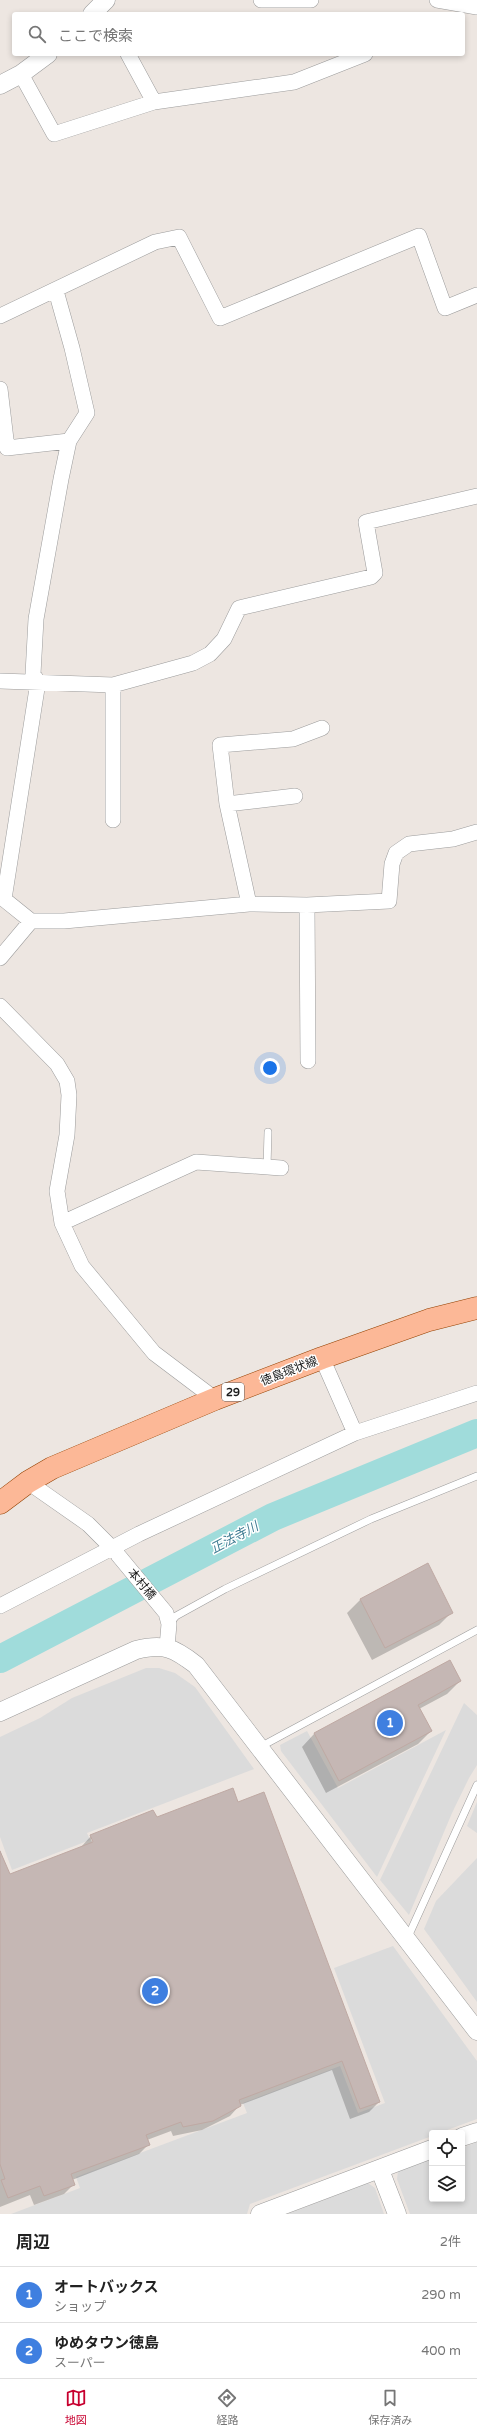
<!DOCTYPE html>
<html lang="ja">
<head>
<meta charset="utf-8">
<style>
	:root { --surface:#fff; --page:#f2f2f2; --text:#222; --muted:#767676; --line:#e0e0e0; --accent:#c7002f }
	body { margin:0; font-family:"Varela Round","Noto Sans JP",sans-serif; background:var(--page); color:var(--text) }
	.controls { position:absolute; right:12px; bottom:12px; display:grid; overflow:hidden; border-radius:4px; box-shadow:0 2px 6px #0003 }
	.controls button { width:36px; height:36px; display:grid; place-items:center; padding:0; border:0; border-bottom:1px solid var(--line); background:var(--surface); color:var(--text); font:20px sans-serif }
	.you { position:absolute; left:270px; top:1068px; width:14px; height:14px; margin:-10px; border:3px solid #fff; border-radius:50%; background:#1a73e8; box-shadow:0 0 0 6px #1a73e833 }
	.badge { display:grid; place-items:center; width:26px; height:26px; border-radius:50%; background:var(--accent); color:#fff; font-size:13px; font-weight:700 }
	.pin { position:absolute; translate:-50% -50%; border:2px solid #fff; box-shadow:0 1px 4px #0006 }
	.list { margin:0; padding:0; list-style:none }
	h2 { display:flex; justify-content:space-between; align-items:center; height:52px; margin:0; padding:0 16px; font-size:17px }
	h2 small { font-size:13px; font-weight:400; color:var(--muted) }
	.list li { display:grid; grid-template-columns:26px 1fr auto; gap:12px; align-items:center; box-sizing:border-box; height:56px; padding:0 16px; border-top:1px solid var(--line) }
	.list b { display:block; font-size:15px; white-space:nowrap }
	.list p { margin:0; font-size:13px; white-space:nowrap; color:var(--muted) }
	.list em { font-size:13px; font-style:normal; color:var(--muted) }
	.icon { flex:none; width:22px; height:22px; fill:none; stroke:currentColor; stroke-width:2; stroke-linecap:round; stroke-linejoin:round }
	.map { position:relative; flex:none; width:477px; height:2214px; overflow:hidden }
	.search { position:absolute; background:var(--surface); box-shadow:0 2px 6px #0003; left:12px; right:12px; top:12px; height:44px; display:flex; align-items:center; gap:10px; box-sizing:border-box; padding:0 14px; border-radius:4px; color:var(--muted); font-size:15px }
	.sheet { height:164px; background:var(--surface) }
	nav { display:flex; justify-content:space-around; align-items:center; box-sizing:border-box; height:56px; border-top:1px solid var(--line); background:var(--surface); font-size:11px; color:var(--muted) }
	nav a { display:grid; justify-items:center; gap:2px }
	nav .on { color:var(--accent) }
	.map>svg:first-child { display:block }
	.parking { fill:#dbdbdb }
	.shadow { fill:#0003; fill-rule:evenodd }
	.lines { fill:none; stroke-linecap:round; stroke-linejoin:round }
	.river { stroke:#a0dcdb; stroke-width:28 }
	.building { fill:#c5b7b4; stroke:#bfa9a3 }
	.service-casing { stroke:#9c9c9c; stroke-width:8 }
	.minor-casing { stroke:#9c9c9c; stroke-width:16 }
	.tertiary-casing { stroke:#9c9c9c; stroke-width:19 }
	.primary-casing { stroke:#934000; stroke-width:23 }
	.service { stroke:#fff; stroke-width:7 }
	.minor { stroke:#fff; stroke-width:15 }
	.tertiary { stroke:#fff; stroke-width:18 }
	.primary { stroke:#fcb897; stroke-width:22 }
	.labels { text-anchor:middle; stroke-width:3; stroke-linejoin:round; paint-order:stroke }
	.shield { fill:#fff; stroke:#5f5f5f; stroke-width:1 }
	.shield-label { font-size:11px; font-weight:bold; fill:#1b1b1b }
	.street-label { font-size:12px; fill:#1b1b1b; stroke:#fff }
	.water-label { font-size:13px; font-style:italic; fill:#407d93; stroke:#fff }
</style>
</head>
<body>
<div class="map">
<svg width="477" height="2214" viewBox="0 0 477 2214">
	<rect width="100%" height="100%" fill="#ede6e1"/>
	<!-- parking -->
	<path class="parking" d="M146,1668h13l16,5 20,14 59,82 -167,64 3,7 -78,30 -12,-33v-100l40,-19 32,-20z
		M464,1703l13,12v50l-8,13 -17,35 -43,102 -29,-35z
		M446,1730l-69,147 -96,-126 -1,-6 27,-14 31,57z
		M477,1802v31l-10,-7z
		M477,1858v144l-53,-73 12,-28z
		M393,1946l84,115v58l-38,14h-7v3l-182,68 -3,10h-236l69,-26 -4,-11 171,-64 -4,-10 97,-37 18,47 27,-10 -51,-135z
		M477,2142v72h-67l-13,-35 1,-8 34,-12v40h30v-51z
		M368,2183l7,5 9,26h-97z"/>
	<!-- shadow -->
	<path class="shadow" d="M427,1565l25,47 -13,13 -67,35 -25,-47 13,-13z
		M449,1661l11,20 -13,13 -28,15 12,22 -13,13 -92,49 -24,-46 12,-13z
		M156,1819l223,283 -10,10 -19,7 -18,-49 -92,35 -10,11 -28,14 -29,6 -2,-5 -24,9 2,4 -10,10 -67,26 2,4 -10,10 -30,11 -4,-10 -30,12v-357l9,25 72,-28 10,-11zM91,1839h2l1,8z"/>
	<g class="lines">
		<!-- river -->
		<path class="river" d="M0,1659l273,-142 204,-84"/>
	</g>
	<!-- building -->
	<path class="building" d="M428,1563l25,50 -68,35 -25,-49z
		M450,1660l11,21 -43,24 14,26 -93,50 -25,-48z
		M233,1788l5,14 26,-10 116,310 -20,7 -18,-48 -103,39 2,6 -28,15 -30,6 -2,-5 -35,13 4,10 -79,29 4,11 -31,11 -4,-10 -32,12 -7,-18 4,-1 -5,-15v-313l10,23 83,-32 -3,-7 63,-25 4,7z"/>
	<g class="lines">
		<!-- service casing -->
		<g class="service-casing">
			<path id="service" d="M267,1167l1,-35
				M169,1624l7,-8 49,-27 146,-70 106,-43
				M260,1747l217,-117
				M407,1939l70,-154"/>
		</g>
		<!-- minor casing -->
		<g class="minor-casing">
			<path id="minor" d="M261,0h50
				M437,0l40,7
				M128,54l26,48
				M21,74l33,60 100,-32 140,-20 71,-28
				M0,316l155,-74 24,-5 41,81 199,-82 26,72 32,-13
				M0,389l7,59 62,-7
				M0,681l113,4 80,-22 17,-9 14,-15 15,-31 132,-31 4,-4 -9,-51 111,-26
				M227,804l68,-8
				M113,820v-135
				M0,896l31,25h33l185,-17 58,1 82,-4 3,-37 4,-11 13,-9 44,-5 24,-7
				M4,899l34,-217 -5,-8 3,-55 25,-140 8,-38 18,-28 -15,-65 -16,-57
				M249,904l-22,-100 -7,-59 73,-6 29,-11
				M307,905l1,156
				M0,958l31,-37
				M0,1006l57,58 10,17 2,14 -2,40 -10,56 5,32 20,43 72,87 61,46
				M62,1223l134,-61 85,6
				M322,1358l33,75
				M28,1482l60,42 25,25
				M118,1555l48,58 3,11 -2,23
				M0,1606l139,-72 216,-101 122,-40"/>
		</g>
		<!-- tertiary casing -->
		<g class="tertiary-casing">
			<path id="tertiary" d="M92,14l14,-14
				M0,85l21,-11 27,-20
				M0,1712l136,-62c28,-7 38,-2 60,15l281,366
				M462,2137l15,-5
				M380,2170l17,44
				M260,2214l172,-65"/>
		</g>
		<!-- primary casing -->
		<g class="primary-casing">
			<path id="primary" d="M0,1503l28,-21 24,-14 163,-69 107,-41 107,-38 48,-12"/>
		</g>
		<!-- service -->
		<use href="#service" class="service"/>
		<!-- minor -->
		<use href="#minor" class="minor"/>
		<!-- tertiary -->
		<use href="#tertiary" class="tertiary"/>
		<!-- primary -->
		<use href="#primary" class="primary"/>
	</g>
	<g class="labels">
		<!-- shield labels -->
		<rect class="shield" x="222" y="1383" width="22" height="18" rx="3"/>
		<g class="shield-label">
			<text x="233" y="1396">29</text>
		</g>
		<!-- street labels -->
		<g class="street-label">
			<text transform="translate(289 1371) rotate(-21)" y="4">徳島環状線</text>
			<text transform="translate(142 1584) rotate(50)" y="4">本村橋</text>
		</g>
		<!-- water labels -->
		<g class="water-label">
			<text transform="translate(234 1537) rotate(-28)" y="5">正法寺川</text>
		</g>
	</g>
</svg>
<div class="controls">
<button><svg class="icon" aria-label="locate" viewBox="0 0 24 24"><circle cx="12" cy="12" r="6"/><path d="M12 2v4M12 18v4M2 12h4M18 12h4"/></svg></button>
<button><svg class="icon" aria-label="layers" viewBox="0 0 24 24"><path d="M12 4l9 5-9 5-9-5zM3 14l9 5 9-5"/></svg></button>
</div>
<div class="you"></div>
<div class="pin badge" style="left:390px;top:1723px;background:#3f7fe0">1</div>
<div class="pin badge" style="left:155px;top:1991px;background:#3f7fe0">2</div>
<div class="search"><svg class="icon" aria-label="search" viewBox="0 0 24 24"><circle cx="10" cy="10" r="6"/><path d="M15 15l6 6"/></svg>ここで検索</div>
</div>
<section class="sheet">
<h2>周辺<small>2件</small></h2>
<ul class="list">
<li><span class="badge" style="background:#3f7fe0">1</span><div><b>オートバックス</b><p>ショップ</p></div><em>290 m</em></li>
<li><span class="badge" style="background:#3f7fe0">2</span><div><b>ゆめタウン徳島</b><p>スーパー</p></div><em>400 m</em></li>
</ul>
</section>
<nav>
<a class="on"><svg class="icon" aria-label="map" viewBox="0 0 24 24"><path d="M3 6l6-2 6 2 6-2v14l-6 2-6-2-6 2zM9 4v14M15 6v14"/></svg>地図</a>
<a><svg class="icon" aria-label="directions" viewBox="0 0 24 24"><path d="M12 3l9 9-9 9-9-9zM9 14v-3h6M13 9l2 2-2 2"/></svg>経路</a>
<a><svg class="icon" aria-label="saved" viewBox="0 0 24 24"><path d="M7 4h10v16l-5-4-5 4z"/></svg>保存済み</a>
</nav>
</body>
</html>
